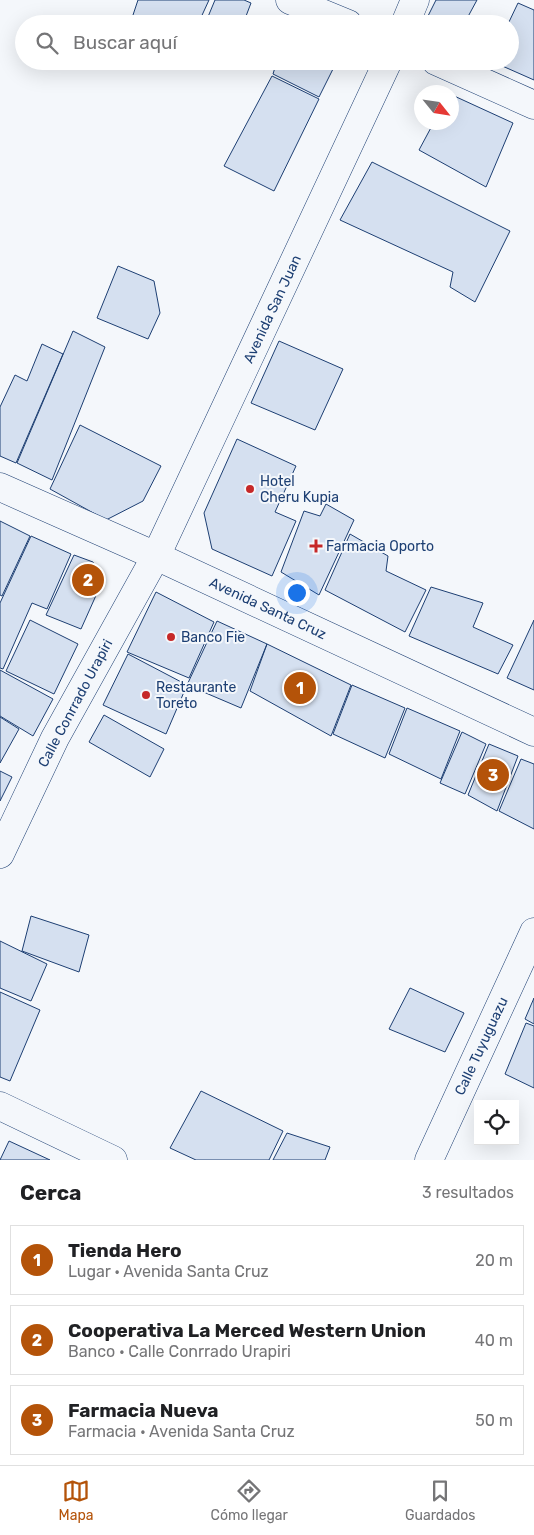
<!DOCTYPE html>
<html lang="es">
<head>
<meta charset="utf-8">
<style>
	:root { --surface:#fff; --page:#f2f2f2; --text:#202124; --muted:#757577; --line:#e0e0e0; --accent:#b45309 }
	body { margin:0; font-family:Rubik,sans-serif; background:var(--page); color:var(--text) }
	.controls { position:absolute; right:15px; bottom:15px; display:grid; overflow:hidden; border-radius:0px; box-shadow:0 5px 20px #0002 }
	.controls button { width:45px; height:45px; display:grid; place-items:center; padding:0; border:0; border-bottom:1px solid var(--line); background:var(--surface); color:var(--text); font:25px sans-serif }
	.compass { position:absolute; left:414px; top:85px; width:45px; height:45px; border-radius:50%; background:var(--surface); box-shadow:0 5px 20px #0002; rotate:120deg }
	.you { position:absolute; left:296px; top:592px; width:18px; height:18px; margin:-12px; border:4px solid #fff; border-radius:50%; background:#1a73e8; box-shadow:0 0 0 8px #1a73e833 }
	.badge { display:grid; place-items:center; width:32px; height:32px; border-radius:50%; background:var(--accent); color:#fff; font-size:16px; font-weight:700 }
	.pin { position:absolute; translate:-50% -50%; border:2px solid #fff; box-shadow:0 1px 5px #0006 }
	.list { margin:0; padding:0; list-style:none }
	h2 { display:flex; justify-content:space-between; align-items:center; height:65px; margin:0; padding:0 20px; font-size:21px }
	h2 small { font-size:16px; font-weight:400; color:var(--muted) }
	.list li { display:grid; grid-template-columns:32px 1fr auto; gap:15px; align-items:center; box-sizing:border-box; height:70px; margin:0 10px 10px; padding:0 10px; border:1px solid var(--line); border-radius:0px }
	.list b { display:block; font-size:19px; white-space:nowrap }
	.list p { margin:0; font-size:16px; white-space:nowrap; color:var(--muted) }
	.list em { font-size:16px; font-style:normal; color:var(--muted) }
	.icon { flex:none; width:28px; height:28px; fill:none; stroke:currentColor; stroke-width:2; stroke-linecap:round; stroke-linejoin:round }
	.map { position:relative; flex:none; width:534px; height:1160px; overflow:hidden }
	.search { position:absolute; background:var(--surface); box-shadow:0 5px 20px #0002; left:15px; right:15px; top:15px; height:55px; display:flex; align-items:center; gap:12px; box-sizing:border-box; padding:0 18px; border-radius:28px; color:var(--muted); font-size:19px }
	.sheet { height:305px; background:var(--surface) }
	nav { display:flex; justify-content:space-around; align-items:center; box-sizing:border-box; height:70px; border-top:1px solid var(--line); background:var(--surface); font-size:14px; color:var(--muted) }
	nav a { display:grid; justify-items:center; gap:2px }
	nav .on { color:var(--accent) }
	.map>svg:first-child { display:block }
	.building { fill:#d5e0f0; stroke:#1d3f73 }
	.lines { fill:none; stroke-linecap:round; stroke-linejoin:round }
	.minor-casing { stroke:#1d3f73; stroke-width:29 }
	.major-casing { stroke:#1d3f73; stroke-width:29 }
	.minor { stroke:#f4f7fb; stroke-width:28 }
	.major { stroke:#f4f7fb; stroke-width:28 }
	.poi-dot { fill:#c62828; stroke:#f4f7fb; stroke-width:2 }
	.labels { text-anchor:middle; stroke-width:4; stroke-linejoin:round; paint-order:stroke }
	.street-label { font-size:14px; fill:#1d3f73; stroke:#f4f7fb }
	.poi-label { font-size:14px; fill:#1d3f73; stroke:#f4f7fb; text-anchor:start }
</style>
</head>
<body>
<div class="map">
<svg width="534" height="1160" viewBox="0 0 534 1160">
	<rect width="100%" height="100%" fill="#f4f7fb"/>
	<!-- building -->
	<path class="building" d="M138,0h71l-11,24h-68z
		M215,0h29l7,3 -8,21h-38z
		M436,0h41l-13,24h-36l-1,-6z
		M518,3l16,7v70l-43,-19h19v-37h-2z
		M277,61h60l-18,36 -46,-23z
		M272,76l47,23 -45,92 -50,-25z
		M452,95l61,28 -27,64 -67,-37 15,-28h18z
		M372,162l138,69 -35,71 -25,-15 3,-15 -113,-52z
		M118,266l36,15 6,32 -12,26 -51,-21z
		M73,331l32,16 -53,133 -35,-17z
		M279,341l64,28 -28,61 -64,-27z
		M42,344l21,10 -47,109 -16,-7v-49l15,-32 12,6z
		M80,425l81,41 -18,35 -37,19 -56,-31z
		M237,439l59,27 -21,46 21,9 -24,55 -60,-27 -8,-36z
		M326,504l28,16 -35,75 -38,-23 23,-61 16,5z
		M0,521l30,15 -28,60 -2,-1z
		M350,534l38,22 -2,15 40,19 -21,42 -80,-42z
		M31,536l40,18 -24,55 -15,-6 -29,66 -3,-1v-65z
		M74,555l19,7 9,20 -21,47 -35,-14z
		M431,587l52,16 -10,24 40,18 -15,29 -89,-38z
		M156,592l58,30 -25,56 -62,-26z
		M30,620l48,24 -24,50 -48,-23z
		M534,620v70l-27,-12z
		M217,621l50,23 -26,64 -54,-23z
		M267,644l84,41 -20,51 -81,-45z
		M128,654l59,31 -21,49 -63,-29z
		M0,670l53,29 -20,37 -33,-20z
		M352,685l53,23 -20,50 -52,-24z
		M407,708l53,23 -19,48 -52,-25z
		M104,715l60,34 -14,28 -61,-35z
		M0,717l19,12 -19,34z
		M462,732l24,12 -21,50 -25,-11z
		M489,744l29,12 -21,55 -29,-16z
		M521,759l13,5v65l-35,-18z
		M0,771l12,6 -12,24z
		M31,916l58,19 -10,37 -57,-21z
		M0,941l47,23 -16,37 -31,-13z
		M410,988l54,25 -19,39 -56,-23z
		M0,992l40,18 -30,71 -10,-4z
		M534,998v26l-9,-5z
		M526,1023l8,3v62l-29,-14z
		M201,1091l82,40 -14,29h-73l-26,-12z
		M287,1133l43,14 -5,13h-52z
		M9,1141l41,19h-50z"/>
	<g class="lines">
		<!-- minor casing -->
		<g class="minor-casing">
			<path id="minor" d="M290,0l58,24
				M405,24l10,-24
				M436,61l98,44
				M0,854l55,-116 101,-182 232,-495
				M0,1106l113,54
				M429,1160l105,-228"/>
		</g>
		<!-- major casing -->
		<g class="major-casing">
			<path id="major" d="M0,487l156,69 378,176"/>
		</g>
		<!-- minor -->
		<use href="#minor" class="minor"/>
		<!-- major -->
		<use href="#major" class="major"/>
	</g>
	<!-- markers -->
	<g class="poi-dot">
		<circle cx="250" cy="489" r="5"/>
		<path d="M313.5 538.5h5v5h5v5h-5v5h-5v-5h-5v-5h5z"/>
		<circle cx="171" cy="637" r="5"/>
		<circle cx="146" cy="695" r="5"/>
	</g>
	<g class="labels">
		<!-- street labels -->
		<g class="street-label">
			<text transform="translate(272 309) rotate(-65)" y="5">Avenida San Juan</text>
			<text transform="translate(268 608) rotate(25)" y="5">Avenida Santa Cruz</text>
			<text transform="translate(75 703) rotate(-62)" y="5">Calle Conrrado Urapiri</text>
			<text transform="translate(481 1046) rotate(-65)" y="5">Calle Tuyuguazu</text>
		</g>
		<!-- poi labels -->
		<g class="poi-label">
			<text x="260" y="486">Hotel<tspan x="260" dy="16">Cheru Kupia</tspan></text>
			<text x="326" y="551">Farmacia Oporto</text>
			<text x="181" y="642">Banco Fie</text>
			<text x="156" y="692">Restaurante<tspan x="156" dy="16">Toreto</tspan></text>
		</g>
	</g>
</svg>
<div class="controls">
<button><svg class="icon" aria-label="locate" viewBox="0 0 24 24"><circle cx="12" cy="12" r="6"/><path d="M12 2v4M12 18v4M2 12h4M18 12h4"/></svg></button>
</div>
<svg class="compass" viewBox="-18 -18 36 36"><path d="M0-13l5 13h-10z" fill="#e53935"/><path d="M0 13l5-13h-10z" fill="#757577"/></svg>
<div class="you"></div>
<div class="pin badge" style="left:300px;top:688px">1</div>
<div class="pin badge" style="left:88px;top:580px">2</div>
<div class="pin badge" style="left:493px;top:775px">3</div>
<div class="search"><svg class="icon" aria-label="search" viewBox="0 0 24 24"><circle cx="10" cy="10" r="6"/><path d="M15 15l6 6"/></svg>Buscar aquí</div>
</div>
<section class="sheet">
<h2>Cerca<small>3 resultados</small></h2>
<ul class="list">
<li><span class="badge">1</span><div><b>Tienda Hero</b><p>Lugar · Avenida Santa Cruz</p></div><em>20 m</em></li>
<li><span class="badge">2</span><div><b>Cooperativa La Merced Western Union</b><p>Banco · Calle Conrrado Urapiri</p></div><em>40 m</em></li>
<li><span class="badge">3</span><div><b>Farmacia Nueva</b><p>Farmacia · Avenida Santa Cruz</p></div><em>50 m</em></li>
</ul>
</section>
<nav>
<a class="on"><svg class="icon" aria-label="map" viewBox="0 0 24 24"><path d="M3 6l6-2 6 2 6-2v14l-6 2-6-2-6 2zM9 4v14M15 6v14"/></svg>Mapa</a>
<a><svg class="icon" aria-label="directions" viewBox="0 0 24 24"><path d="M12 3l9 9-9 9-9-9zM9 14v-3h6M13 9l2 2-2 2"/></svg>Cómo llegar</a>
<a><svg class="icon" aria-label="saved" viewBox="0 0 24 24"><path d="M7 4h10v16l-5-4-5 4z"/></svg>Guardados</a>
</nav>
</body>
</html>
